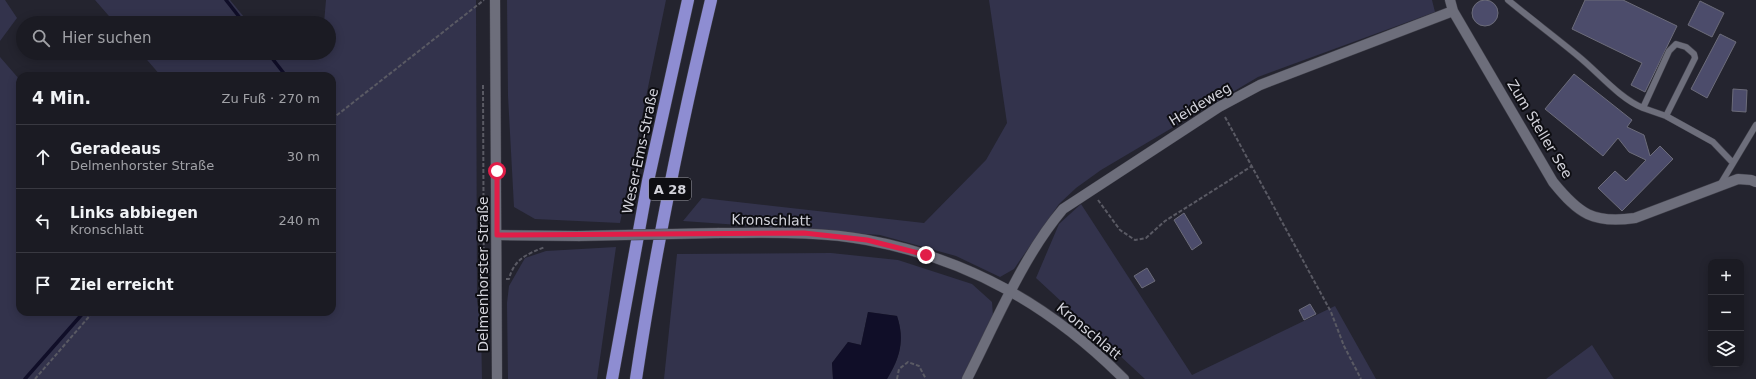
<!DOCTYPE html>
<html lang="de">
<head>
<meta charset="utf-8">
<style>
	:root { --surface:#1b1b23; --page:#282830; --text:#f1f3f6; --muted:#a0a1a6; --line:#393941 }
	body { margin:0; font-family:"DejaVu Sans",sans-serif; background:var(--page); color:var(--text) }
	.controls { position:absolute; right:12px; bottom:12px; display:grid; overflow:hidden; border-radius:8px; box-shadow:0 2px 10px #0003 }
	.controls button { width:36px; height:36px; display:grid; place-items:center; padding:0; border:0; border-bottom:1px solid var(--line); background:var(--surface); color:var(--text); font:20px sans-serif }
	.stop { position:absolute; width:12px; height:12px; margin:-9px; border:3px solid #e11d48; border-radius:50%; background:#fff }
	.stop.end { background:#e11d48; border-color:#fff; box-shadow:0 1px 4px #0008 }
	.list { margin:0; padding:0; list-style:none }
	h2 { display:flex; justify-content:space-between; align-items:center; height:52px; margin:0; padding:0 16px; font-size:17px }
	h2 small { font-size:13px; font-weight:400; color:var(--muted) }
	.list li { display:grid; grid-template-columns:26px 1fr auto; gap:12px; align-items:center; box-sizing:border-box; height:64px; padding:0 16px; border-top:1px solid var(--line) }
	.list b { display:block; font-size:15px; white-space:nowrap }
	.list p { margin:0; font-size:13px; white-space:nowrap; color:var(--muted) }
	.list em { font-size:13px; font-style:normal; color:var(--muted) }
	.icon { flex:none; width:22px; height:22px; fill:none; stroke:currentColor; stroke-width:2; stroke-linecap:round; stroke-linejoin:round }
	.map { position:relative; flex:none; width:1756px; height:379px; overflow:hidden }
	.search { position:absolute; background:var(--surface); box-shadow:0 2px 10px #0003; left:16px; top:16px; width:320px; height:44px; display:flex; align-items:center; gap:10px; box-sizing:border-box; padding:0 14px; border-radius:22px; color:var(--muted); font-size:15px }
	.panel { position:absolute; background:var(--surface); box-shadow:0 2px 10px #0003; left:16px; top:72px; width:320px; height:244px; border-radius:12px }
	.map>svg:first-child { display:block }
	.green { fill:#33334c }
	.water { fill:#100e28 }
	.lines { fill:none; stroke-linecap:round; stroke-linejoin:round }
	.stream { stroke:#100e28; stroke-width:3.5 }
	.building { fill:#4c4c6b; stroke:#6c6c7a }
	.lane-casing { stroke:#40404a; stroke-width:7 }
	.street-casing { stroke:#40404a; stroke-width:11 }
	.secondary-casing { stroke:#40404a; stroke-width:11 }
	.highway-casing { stroke:#40404a; stroke-width:13 }
	.path { stroke:#5a5a64; stroke-width:2; stroke-dasharray:4 2; stroke-linecap:butt }
	.lane { stroke:#6d6e7b; stroke-width:6 }
	.street { stroke:#6d6e7b; stroke-width:10 }
	.secondary { stroke:#6d6e7b; stroke-width:10 }
	.highway { stroke:#8e8dd2; stroke-width:12 }
	.street-bridge-casing { stroke:#40404a; stroke-width:11; stroke-linecap:butt }
	.street-bridge { stroke:#6d6e7b; stroke-width:10 }
	.route { stroke:#e11d48; stroke-width:5 }
	.labels { text-anchor:middle; stroke-width:4; stroke-linejoin:round; paint-order:stroke }
	.shield { fill:#0e0e13; stroke:#98989f; stroke-width:1 }
	.shield-label { font-size:13px; font-weight:bold; fill:#d3d3db }
	.street-label { font-size:14px; fill:#d3d3db; stroke:#0e0e13 }
</style>
</head>
<body>
<div class="map">
<svg width="1756" height="379" viewBox="0 0 1756 379">
	<rect width="100%" height="100%" fill="#24242f"/>
	<!-- green -->
	<path class="green" d="M0,0h5l12,18 -17,23z
		M95,0h135l19,23h-134z
		M326,0h150l1,301 4,27 1,51h-482v-322l20,23v232h312v-236h-171l-20,-23h188v-30h-5z
		M507,0h159l-46,223 -85,-4 -21,-12 -6,-111z
		M989,0h443l3,12 -177,65 -157,93 -25,18 -17,16 -45,65 -14,8 -44,-21 -76,-21 -197,-14 19,-23 222,25 62,-63 21,-37z
		M1081,204l111,171 143,-69 41,73h-231l-109,-101 23,-54z
		M616,247l-19,132h-89l-1,-76 2,-17 16,-28 21,-7z
		M831,253l67,7 74,24 20,18 1,14 -31,63h-75c13,-21 18,-39 10,-63l-29,-4 -7,33 -13,-3 -16,21 1,16h-169l13,-125z
		M1592,345l22,34h-68z"/>
	<!-- water -->
	<path class="water" d="M868,312l29,4c8,24 3,42 -10,63h-54l-1,-16 16,-21 13,3z"/>
	<g class="lines">
		<!-- stream -->
		<path class="stream" d="M226,0l18,23
			M268,53l18,23
			M25,379l59,-67"/>
	</g>
	<!-- building -->
	<path class="building" d="M1472 13a13 13 0 1 1 26 0a13 13 0 1 1-26 0Z
		M1585,0h38l54,26 -32,66 -14,-7 11,-22 -70,-34z
		M1700,1l24,12 -12,24 -24,-12z
		M1720,34l16,8 -29,56 -16,-9z
		M1574,74l58,46 -5,7 17,8 6,21 10,-10 13,13 -51,52 -24,-23 17,-17 11,10 20,-21 -17,-8 -11,-14 -15,18 -58,-47z
		M1733,89l14,1 -1,22 -14,-1z
		M1184,213l18,30 -10,7 -18,-30z
		M1147,268l8,13 -13,7 -8,-12z
		M1310,304l6,10 -12,6 -5,-10z"/>
	<g class="lines">
		<!-- lane casing -->
		<g class="lane-casing">
			<path id="lane" d="M1508,0c23,19 47,37 70,56 21,17 41,42 65,52
				M1666,116l29,-58 -1,-4 -8,-7 -10,-3 -7,7 -26,57 23,8 47,26 20,21
				M1720,185l36,-60"/>
		</g>
		<!-- street casing -->
		<g class="street-casing">
			<path id="street" d="M1450,0l3,11 100,171c26,32 40,42 82,36l103,-39 13,1 5,2
				M719,233c49,0 100,-2 148,7 102,19 184,66 257,139
				M497,235l81,1
				M967,379c28,-55 56,-123 96,-170l156,-102 41,-22 193,-74"/>
		</g>
		<!-- secondary casing -->
		<g class="secondary-casing">
			<path id="secondary" d="M495,0l2,379"/>
		</g>
		<!-- highway casing -->
		<g class="highway-casing">
			<path id="highway" d="M612,379l36,-198 40,-181
				M636,379c19,-127 45,-254 75,-379"/>
		</g>
		<!-- path -->
		<path class="path" d="M483,85l1,230
			M1225,117l106,195 13,34 17,33
			M332,119l152,-119
			M1098,200l22,30 15,10 11,-2 19,-17 87,-55
			M506,279h3c5,-20 18,-25 36,-32
			M35,379l58,-67
			M897,379l2,-10 9,-7 11,4 7,13"/>
		<!-- lane -->
		<use href="#lane" class="lane"/>
		<!-- street -->
		<use href="#street" class="street"/>
		<!-- secondary -->
		<use href="#secondary" class="secondary"/>
		<!-- highway -->
		<use href="#highway" class="highway"/>
		<!-- street-bridge casing -->
		<g class="street-bridge-casing">
			<path id="street-bridge" d="M578,236l141,-3"/>
		</g>
		<!-- street-bridge -->
		<use href="#street-bridge" class="street-bridge"/>
	</g>
	<g class="lines">
		<!-- route -->
		<path class="route" d="M497,171v64l307,-2 63,7 59,15"/>
	</g>
	<g class="labels">
		<!-- shield labels -->
		<rect class="shield" x="649" y="178" width="42" height="22" rx="3"/>
		<g class="shield-label">
			<text x="670" y="194">A 28</text>
		</g>
		<!-- street labels -->
		<g class="street-label">
			<text transform="translate(1200 104) rotate(-31)" y="5">Heideweg</text>
			<text transform="translate(1540 129) rotate(59)" y="5">Zum Steller See</text>
			<text transform="translate(640 151) rotate(-78)" y="5">Weser-Ems-Straße</text>
			<text transform="translate(771 220) rotate(1)" y="5">Kronschlatt</text>
			<text transform="translate(483 274) rotate(-90)" y="5">Delmenhorster Straße</text>
			<text transform="translate(1089 331) rotate(40)" y="5">Kronschlatt</text>
		</g>
	</g>
</svg>
<div class="controls">
<button>+</button>
<button>−</button>
<button><svg class="icon" aria-label="layers" viewBox="0 0 24 24"><path d="M12 4l9 5-9 5-9-5zM3 14l9 5 9-5"/></svg></button>
</div>
<div class="stop" style="left:497px;top:171px"></div>
<div class="stop end" style="left:926px;top:255px"></div>
<div class="search"><svg class="icon" aria-label="search" viewBox="0 0 24 24"><circle cx="10" cy="10" r="6"/><path d="M15 15l6 6"/></svg>Hier suchen</div>
<section class="panel">
<h2>4 Min.<small>Zu Fuß · 270 m</small></h2>
<ul class="list">
<li><svg class="icon" aria-label="ahead" viewBox="0 0 24 24"><path d="M12 20V5M6 11l6-6 6 6"/></svg><div><b>Geradeaus</b><p>Delmenhorster Straße</p></div><em>30 m</em></li>
<li><svg class="icon" aria-label="left" viewBox="0 0 24 24"><path d="M17 20v-9H6M10 6l-5 5 5 5"/></svg><div><b>Links abbiegen</b><p>Kronschlatt</p></div><em>240 m</em></li>
<li><svg class="icon" aria-label="arrive" viewBox="0 0 24 24"><path d="M6 21V4h12l-3 4 3 4H6"/></svg><div><b>Ziel erreicht</b></div></li>
</ul>
</section>
</div>
</body>
</html>
